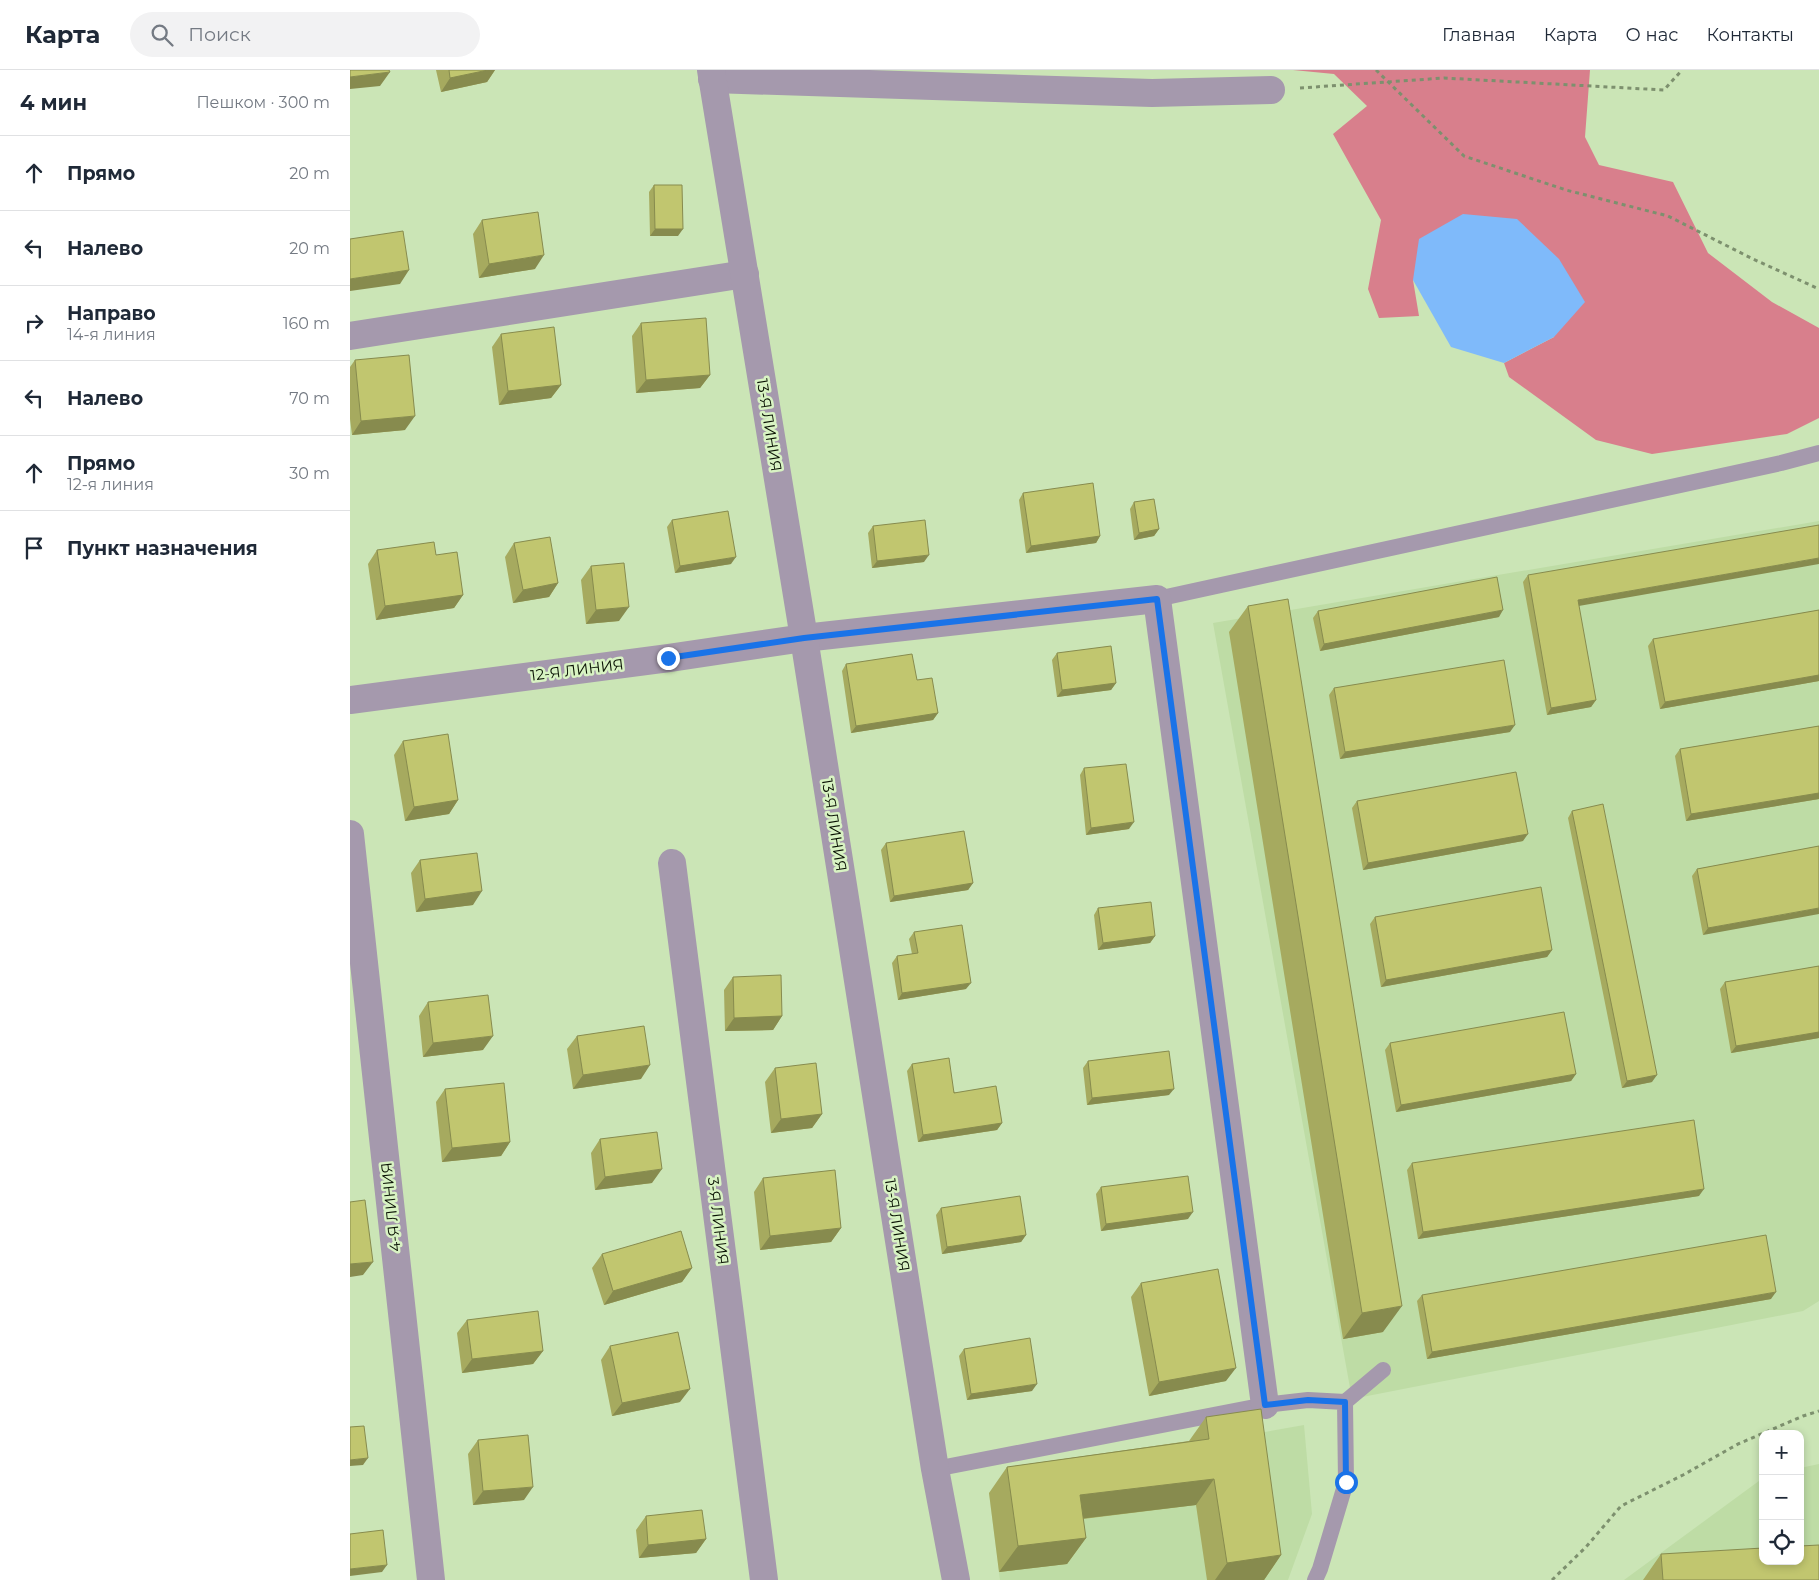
<!DOCTYPE html>
<html lang="ru">
<head>
<meta charset="utf-8">
<style>
	:root { --surface:#fff; --page:#f2f2f3; --text:#1f2937; --muted:#747a83; --line:#e0e1e3 }
	body { margin:0; font-family:Montserrat,sans-serif; background:var(--page); color:var(--text) }
	.controls { position:absolute; right:15px; bottom:15px; display:grid; overflow:hidden; border-radius:10px; box-shadow:0 2px 8px #0003 }
	.controls button { width:45px; height:45px; display:grid; place-items:center; padding:0; border:0; border-bottom:1px solid var(--line); background:var(--surface); color:var(--text); font:25px sans-serif }
	.stop { position:absolute; width:15px; height:15px; margin:-11px; border:4px solid #1a73e8; border-radius:50%; background:#fff }
	.stop.end { background:#1a73e8; border-color:#fff; box-shadow:0 1px 5px #0008 }
	.list { margin:0; padding:0; list-style:none }
	h2 { display:flex; justify-content:space-between; align-items:center; height:65px; margin:0; padding:0 20px; font-size:21px }
	h2 small { font-size:16px; font-weight:400; color:var(--muted) }
	.list li { display:grid; grid-template-columns:32px 1fr auto; gap:15px; align-items:center; box-sizing:border-box; height:75px; padding:0 20px; border-top:1px solid var(--line) }
	.list b { display:block; font-size:19px; white-space:nowrap }
	.list p { margin:0; font-size:16px; white-space:nowrap; color:var(--muted) }
	.list em { font-size:16px; font-style:normal; color:var(--muted) }
	.icon { flex:none; width:28px; height:28px; fill:none; stroke:currentColor; stroke-width:2; stroke-linecap:round; stroke-linejoin:round }
	.map { position:relative; flex:none; width:1469px; height:1510px; overflow:hidden }
	header { display:flex; align-items:center; gap:30px; box-sizing:border-box; height:70px; padding:0 25px; background:var(--surface); border-bottom:1px solid var(--line) }
	header strong { font-size:24px }
	nav { display:flex; gap:28px; margin-inline-start:auto; font-size:18px }
	.search { width:350px; height:45px; background:var(--page); display:flex; align-items:center; gap:12px; box-sizing:border-box; padding:0 18px; border-radius:28px; color:var(--muted); font-size:19px }
	main { display:flex }
	aside { flex:1; background:var(--surface) }
	.map>svg:first-child { display:block }
	.built { fill:#bedca5 }
	.forest { fill:#d87f8c }
	.water { fill:#7fbafa }
	.lines { fill:none; stroke-linecap:round; stroke-linejoin:round }
	.path { stroke:#7d906e; stroke-width:3; stroke-dasharray:4 4; stroke-linecap:butt }
	.service { stroke:#a599ad; stroke-width:16 }
	.minor { stroke:#a599ad; stroke-width:28 }
	.tertiary { stroke:#a599ad; stroke-width:28 }
	.wall { fill:#a6aa5f }
	.shaded-wall { fill:#878b4e }
	.building { fill:#c1c66f; stroke:#878b4e }
	.route { stroke:#1a73e8; stroke-width:6 }
	.labels { text-anchor:middle; stroke-width:5; stroke-linejoin:round; paint-order:stroke }
	.street-label { font-size:15px; fill:#081002; stroke:#d8f3c3 }
</style>
</head>
<body>
<header>
<strong>Карта</strong>
<div class="search"><svg class="icon" aria-label="search" viewBox="0 0 24 24"><circle cx="10" cy="10" r="6"/><path d="M15 15l6 6"/></svg>Поиск</div>
<nav><a>Главная</a><a>Карта</a><a>О нас</a><a>Контакты</a></nav>
</header>
<main>
<aside>
<h2>4 мин<small>Пешком · 300 m</small></h2>
<ul class="list">
<li><svg class="icon" aria-label="ahead" viewBox="0 0 24 24"><path d="M12 20V5M6 11l6-6 6 6"/></svg><div><b>Прямо</b></div><em>20 m</em></li>
<li><svg class="icon" aria-label="left" viewBox="0 0 24 24"><path d="M17 20v-9H6M10 6l-5 5 5 5"/></svg><div><b>Налево</b></div><em>20 m</em></li>
<li><svg class="icon" aria-label="right" viewBox="0 0 24 24"><path d="M7 20v-9h11M14 6l5 5-5 5"/></svg><div><b>Направо</b><p>14-я линия</p></div><em>160 m</em></li>
<li><svg class="icon" aria-label="left" viewBox="0 0 24 24"><path d="M17 20v-9H6M10 6l-5 5 5 5"/></svg><div><b>Налево</b></div><em>70 m</em></li>
<li><svg class="icon" aria-label="ahead" viewBox="0 0 24 24"><path d="M12 20V5M6 11l6-6 6 6"/></svg><div><b>Прямо</b><p>12-я линия</p></div><em>30 m</em></li>
<li><svg class="icon" aria-label="arrive" viewBox="0 0 24 24"><path d="M6 21V4h12l-3 4 3 4H6"/></svg><div><b>Пункт назначения</b></div></li>
</ul>
</aside>
<div class="map">
<svg width="1469" height="1510" viewBox="0 0 1469 1510">
	<rect width="100%" height="100%" fill="#cbe5b6"/>
	<!-- built -->
	<path class="built" d="M1469,451v780l-16,10 -451,88 -139,-776z
		M954,1355l8,89 -24,66h-288l-11,-87 202,-28 51,-29z
		M1469,1394v116h-195l139,-102v83h37v-93z"/>
	<!-- forest -->
	<path class="forest" d="M943,0h297l-5,67 14,28 74,17 35,71 64,49 47,26v90l-32,16 -135,20 -56,-14 -87,-63 -5,-14 50,-26 -141,-57 6,36 -40,2 -11,-29 13,-69 -48,-86 34,-28 -33,-32z"/>
	<!-- water -->
	<path class="water" d="M1113,144l54,5 42,40 26,43 -31,35 -50,26 -53,-16 -38,-67 6,-41z"/>
	<g class="lines">
		<!-- path -->
		<path class="path" d="M1026,0l88,86 102,34 102,26 85,43 66,30
			M950,18l144,-10 220,12 18,-20
			M1202,1510l34,-33 35,-41 62,-31 55,-31 65,-28 16,-5"/>
		<!-- service -->
		<path class="service" d="M807,529l624,-136 38,-10
			M585,1399l330,-64 43,-5 37,2
			M965,1510l5,-11 26,-87 -1,-80 38,-32"/>
		<!-- minor -->
		<path class="minor" d="M362,9l440,14 119,-3
			M0,266l395,-62
			M0,630l319,-42 135,-20 353,-39 108,806
			M0,764l81,746
			M322,793l92,717"/>
		<!-- tertiary -->
		<path class="tertiary" d="M361,0l93,568 131,831 21,111"/>
	</g>
	<!-- wall -->
	<path class="wall" d="M86,0h59l-8,12 -46,10z
		M304,115l24,51h-28l-1,-44z
		M132,150l53,49 -56,9 -6,-44z
		M291,253l69,52 -10,13 -64,5 -4,-57z
		M151,264l60,51 -10,13 -52,7 -7,-58z
		M5,290l50,70 -53,5 -2,-16v-52z
		M673,423l77,43 -4,7 -70,10 -7,-53z
		M784,432l25,27 -5,7 -20,4 -4,-31z
		M322,450l59,44 -56,9 -8,-46z
		M523,456l51,36 -52,6 -4,-35z
		M164,473l44,40 -9,14 -36,6 -8,-46z
		M27,480l59,5 27,40 -9,13 -78,12 -8,-56z
		M241,496l28,55 -33,3 -5,-44z
		M1178,505l68,125 -5,7 -44,8 -24,-133z
		M898,536l135,726 -40,7 -114,-707z
		M1469,540v71l-159,28 -12,-63 5,-7z
		M968,541l181,6 -179,34 -7,-33z
		M707,583l59,30 -5,7 -54,7 -5,-37z
		M496,594l71,16 21,33 -5,7 -82,13 -9,-62z
		M984,618l176,44 -170,27 -11,-64z
		M1469,656v73l-133,22 -11,-65 5,-7z
		M53,671l55,59 -9,14 -44,7 -11,-66z
		M734,698l45,61 -43,6 -6,-60z
		M1007,731l166,40 -160,29 -11,-62z
		M1222,741l80,271 -30,6 -54,-270z
		M536,773l87,40 -5,7 -78,12 -9,-52z
		M1469,776l-116,89 -11,-59 5,-7z
		M70,790l53,45 -57,7 -5,-39z
		M748,838l57,28 -5,7 -52,7 -4,-35z
		M1025,847l177,33 -5,7 -166,30 -11,-63z
		M564,862l52,57 -68,11 -6,-37 5,-7 15,-2 -3,-15z
		M1469,896v72l-88,15 -11,-64 5,-7z
		M383,907l49,39 -9,14 -48,1 -1,-41z
		M78,932l55,48 -60,7 -4,-41z
		M227,966l64,43 -68,10 -6,-40z
		M1040,973l186,31 -5,7 -175,31 -11,-62z
		M738,991l81,34 -82,10 -4,-37z
		M562,994l90,59 -5,7 -79,12 -11,-71z
		M425,998l47,46 -10,14 -41,5 -6,-51z
		M95,1019l65,53 -9,14 -59,6 -6,-60z
		M250,1069l52,44 -57,7 -4,-37z
		M1062,1093l287,33 -281,43 -11,-69z
		M413,1108l78,50 -10,14 -71,8 -6,-58z
		M751,1117l87,32 -87,12 -5,-37z
		M591,1138l85,27 -5,7 -79,12 -6,-39z
		M252,1184l90,14 -10,14 -78,23 -12,-37z
		M791,1213l85,98 -77,15 -18,-99z
		M1072,1225l349,4 -344,60 -10,-58z
		M117,1250l76,31 -10,13 -71,9 -5,-40z
		M260,1276l70,56 -68,14 -11,-56z
		M614,1279l68,42 -65,9 -8,-44z
		M856,1347l75,138 -17,25h-57l-11,-75 -113,14 3,19 -19,26 -68,8 -10,-79 18,-26 182,-26z
		M128,1370l46,60 -51,5 -5,-51z
		M296,1446l60,23 -10,14 -57,5 -3,-28z
		M1311,1484l158,26h-176z"/>
	<!-- shaded-wall -->
	<path class="shaded-wall" d="M138,0h7l-8,12 -46,10 9,-14z
		M40,2l-10,14 -30,3v-12z
		M305,159h28l-5,7h-28z
		M194,185l-9,14 -56,9 10,-14z
		M59,200l-9,14 -50,7v-12z
		M360,305l-10,13 -64,5 10,-13z
		M211,315l-10,13 -52,7 9,-14z
		M65,346l-10,14 -53,5 9,-14z
		M809,459l-5,7 -20,4 5,-7z
		M750,466l-4,7 -70,10 5,-7z
		M579,485l-5,7 -52,6 5,-7z
		M386,487l-5,7 -56,9 5,-7z
		M1469,488v6l-246,43 5,-7z
		M208,513l-9,14 -36,6 10,-13z
		M113,525l-9,13 -78,12 9,-14z
		M279,537l-10,14 -33,3 10,-14z
		M1153,540l-4,7 -179,34 4,-7z
		M1469,605v6l-159,28 5,-7z
		M766,613l-5,7 -54,7 5,-7z
		M1246,630l-5,7 -44,8 4,-7z
		M588,643l-5,7 -82,13 5,-7z
		M1165,655l-5,7 -170,27 5,-7z
		M1469,723v6l-133,22 5,-7z
		M108,730l-9,14 -44,7 9,-14z
		M784,752l-5,7 -43,6 5,-7z
		M1178,764l-5,7 -160,29 5,-7z
		M623,813l-5,7 -78,12 4,-6z
		M132,821l-9,14 -57,7 9,-13z
		M1469,838v6l-116,21 5,-7z
		M805,866l-5,7 -52,7 5,-7z
		M1202,880l-5,7 -166,30 5,-7z
		M621,913l-5,6 -68,11 4,-7z
		M432,946l-9,14 -48,1 9,-13z
		M1469,962v6l-88,15 5,-7z
		M143,966l-10,14 -60,7 10,-14z
		M300,995l-9,14 -68,10 10,-14z
		M1226,1004l-5,7 -175,31 5,-7z
		M1307,1005l-5,7 -30,6 5,-7z
		M824,1019l-5,6 -82,10 5,-7z
		M472,1044l-10,14 -41,5 10,-14z
		M652,1053l-5,7 -79,12 5,-7z
		M160,1072l-9,14 -59,6 10,-14z
		M312,1099l-10,14 -57,7 10,-13z
		M1354,1119l-5,7 -281,43 5,-7z
		M843,1142l-5,7 -87,12 5,-7z
		M491,1158l-10,14 -71,8 10,-14z
		M676,1165l-5,7 -79,12 5,-7z
		M23,1192l-10,13 -13,2v-13z
		M342,1198l-10,14 -78,23 9,-14z
		M1426,1222l-5,7 -344,60 5,-7z
		M1052,1236l-19,26 -40,7 19,-26z
		M193,1281l-10,13 -71,9 10,-14z
		M886,1298l-10,13 -77,15 10,-14z
		M687,1314l-5,7 -65,9 4,-6z
		M340,1319l-10,13 -68,14 10,-13z
		M18,1388l-5,7 -13,1v-6z
		M864,1409l-18,26 -134,16 18,-26z
		M183,1417l-9,13 -51,5 10,-14z
		M736,1468l-19,26 -68,8 19,-26z
		M356,1469l-10,14 -57,5 9,-13z
		M931,1485l-17,25h-49l12,-17z
		M37,1495l-5,7 -32,4v-7z"/>
	<!-- building -->
	<path class="building" d="M0,0h39l1,2 -40,5z
		M99,0h39l-38,8z
		M304,115h28l1,44h-28z
		M188,142l6,43 -55,9 -7,-44z
		M53,161l6,39 -59,9v-40z
		M356,248l4,57 -64,5 -5,-57z
		M204,257l7,58 -53,6 -7,-57z
		M59,285l6,61 -54,5 -6,-61z
		M743,413l7,53 -69,10 -8,-53z
		M804,429l5,30 -20,4 -5,-31z
		M378,441l8,46 -56,9 -8,-46z
		M575,450l4,35 -52,6 -4,-35z
		M1469,455v33l-241,42 18,100 -45,8 -23,-133z
		M200,467l8,46 -35,7 -9,-47z
		M84,472l2,13 21,-3 6,43 -78,11 -8,-56z
		M274,493l5,44 -33,3 -5,-44z
		M1147,507l6,33 -179,34 -6,-33z
		M938,529l114,707 -40,7 -114,-707z
		M1469,540v65l-154,27 -12,-63z
		M761,576l5,37 -54,7 -5,-37z
		M562,584l5,26 15,-2 6,35 -82,13 -10,-62z
		M1154,590l11,65 -170,27 -11,-64z
		M1469,656v67l-128,21 -11,-65z
		M98,664l10,66 -44,7 -11,-66z
		M776,694l8,58 -43,6 -7,-60z
		M1166,702l12,62 -160,29 -11,-62z
		M1253,734l54,271 -30,6 -55,-270z
		M614,761l9,52 -79,13 -8,-53z
		M1469,776v62l-111,20 -11,-59z
		M127,783l5,38 -57,8 -5,-39z
		M1191,817l11,63 -166,30 -11,-63z
		M801,832l4,34 -52,7 -5,-35z
		M612,855l9,58 -69,10 -5,-37 21,-3 -4,-21z
		M1469,896v66l-83,14 -11,-64z
		M431,905l1,41 -48,2 -1,-41z
		M138,925l5,41 -60,7 -5,-41z
		M1214,942l12,62 -175,31 -11,-62z
		M294,956l6,39 -67,10 -6,-39z
		M819,981l5,38 -82,9 -4,-37z
		M599,988l5,35 42,-7 6,37 -79,12 -11,-71z
		M466,993l6,51 -41,5 -6,-51z
		M154,1013l6,59 -58,6 -7,-59z
		M1344,1050l10,69 -281,43 -11,-69z
		M307,1062l5,37 -57,8 -5,-38z
		M485,1100l6,58 -71,8 -7,-58z
		M838,1106l5,36 -87,12 -5,-37z
		M670,1126l6,39 -79,12 -6,-39z
		M15,1130l8,62 -23,2v-62z
		M331,1161l11,37 -79,23 -11,-37z
		M1416,1165l10,57 -344,60 -10,-57z
		M868,1199l18,99 -77,14 -18,-99z
		M188,1241l5,40 -71,8 -5,-39z
		M328,1262l12,57 -68,14 -12,-57z
		M680,1268l7,46 -66,10 -7,-45z
		M911,1339l20,146 -54,8 -13,-84 -134,16 6,43 -68,8 -11,-79 202,-28 -3,-22z
		M14,1356l4,32 -18,2v-33z
		M178,1365l5,52 -50,4 -5,-51z
		M352,1440l4,29 -58,6 -2,-29z
		M33,1460l4,35 -37,4v-35z
		M1469,1475v35h-156l-2,-26 102,-6v13h37v-15z"/>
	<g class="lines">
		<!-- route -->
		<path class="route" d="M318,588l136,-20 353,-39 108,806 43,-5 37,2 1,80"/>
	</g>
	<g class="labels">
		<!-- street labels -->
		<g class="street-label">
			<text transform="translate(419 355) rotate(81)" y="5">13-Я ЛИНИЯ</text>
			<text transform="translate(227 600) rotate(-7)" y="5">12-Я ЛИНИЯ</text>
			<text transform="translate(484 755) rotate(81)" y="5">13-Я ЛИНИЯ</text>
			<text transform="translate(41 1137) rotate(-96)" y="5">4-Я ЛИНИЯ</text>
			<text transform="translate(368 1151) rotate(83)" y="5">3-Я ЛИНИЯ</text>
			<text transform="translate(547 1155) rotate(81)" y="5">13-Я ЛИНИЯ</text>
		</g>
	</g>
</svg>
<div class="controls">
<button>+</button>
<button>−</button>
<button><svg class="icon" aria-label="locate" viewBox="0 0 24 24"><circle cx="12" cy="12" r="6"/><path d="M12 2v4M12 18v4M2 12h4M18 12h4"/></svg></button>
</div>
<div class="stop" style="left:996px;top:1412px"></div>
<div class="stop end" style="left:318px;top:588px"></div>
</div>
</main>
</body>
</html>
